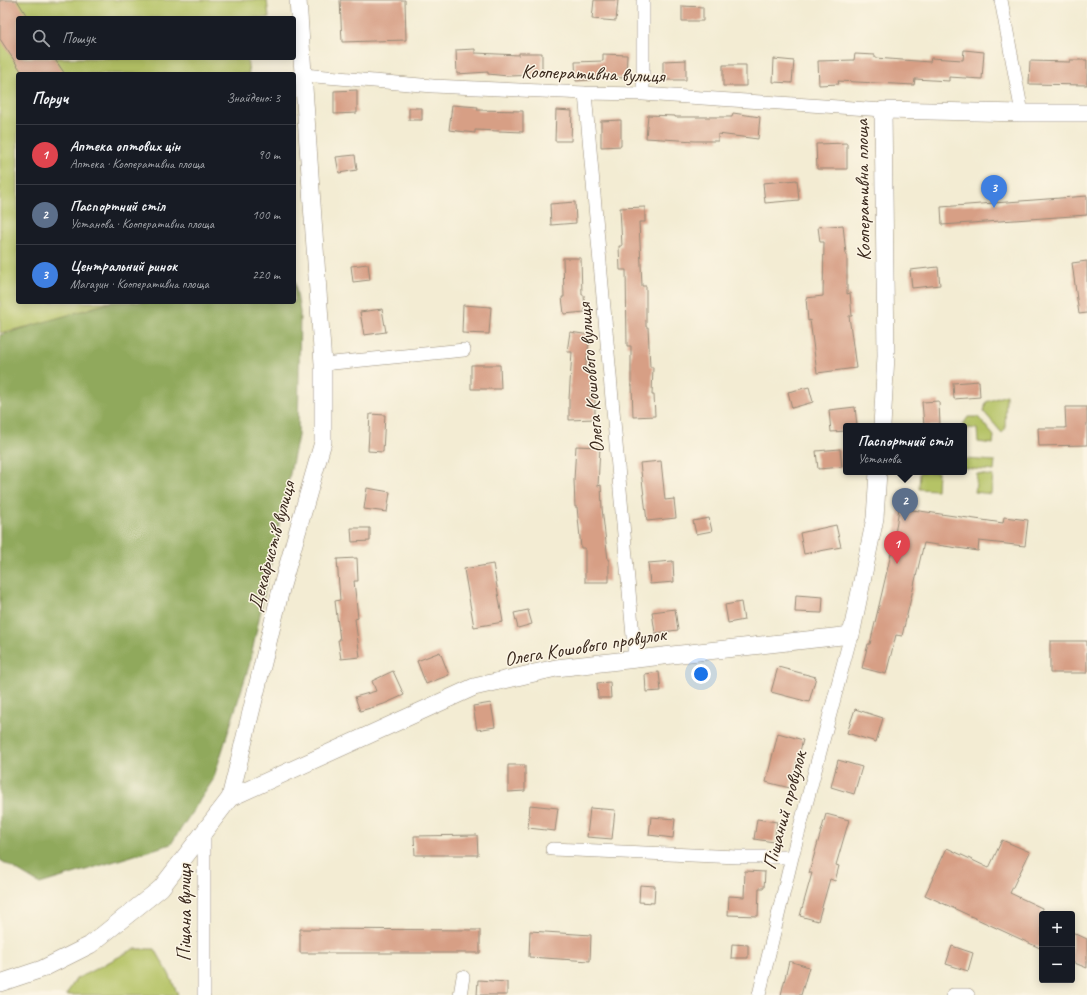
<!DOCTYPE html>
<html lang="uk">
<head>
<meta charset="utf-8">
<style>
	:root { --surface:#171b24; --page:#20242c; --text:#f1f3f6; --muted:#9ea1a6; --line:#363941; --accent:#1f6fb2 }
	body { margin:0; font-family:Caveat,sans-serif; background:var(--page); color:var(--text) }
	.controls { position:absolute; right:12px; bottom:12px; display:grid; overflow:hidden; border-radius:4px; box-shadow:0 2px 10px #0003 }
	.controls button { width:36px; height:36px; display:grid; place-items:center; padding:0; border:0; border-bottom:1px solid var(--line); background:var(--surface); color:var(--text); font:20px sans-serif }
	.you { position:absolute; left:701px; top:674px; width:14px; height:14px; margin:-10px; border:3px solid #fff; border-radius:50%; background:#1a73e8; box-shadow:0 0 0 6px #1a73e833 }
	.badge { display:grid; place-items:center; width:26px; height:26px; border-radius:50%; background:var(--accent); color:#fff; font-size:13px; font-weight:700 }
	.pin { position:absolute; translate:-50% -33px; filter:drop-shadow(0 1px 2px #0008) }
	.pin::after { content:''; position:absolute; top:21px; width:14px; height:12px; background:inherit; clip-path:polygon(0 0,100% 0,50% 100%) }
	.popup { position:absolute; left:843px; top:423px; width:124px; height:52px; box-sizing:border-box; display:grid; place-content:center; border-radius:4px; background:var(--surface); filter:drop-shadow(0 1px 3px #0005); font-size:13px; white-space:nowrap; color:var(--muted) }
	.popup b { font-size:15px; color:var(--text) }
	.popup::after { content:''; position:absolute; left:50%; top:100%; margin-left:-8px; border:8px solid transparent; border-top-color:var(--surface) }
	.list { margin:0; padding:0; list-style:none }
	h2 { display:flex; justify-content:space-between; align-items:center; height:52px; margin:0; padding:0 16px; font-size:17px }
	h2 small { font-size:13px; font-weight:400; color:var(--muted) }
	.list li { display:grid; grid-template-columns:26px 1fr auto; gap:12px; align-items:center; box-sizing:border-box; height:60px; padding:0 16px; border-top:1px solid var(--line) }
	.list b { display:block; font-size:15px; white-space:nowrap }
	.list p { margin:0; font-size:13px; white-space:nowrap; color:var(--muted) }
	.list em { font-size:13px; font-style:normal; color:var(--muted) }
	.icon { flex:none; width:22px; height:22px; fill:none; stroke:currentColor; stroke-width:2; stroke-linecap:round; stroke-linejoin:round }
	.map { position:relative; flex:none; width:1087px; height:995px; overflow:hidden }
	.search { position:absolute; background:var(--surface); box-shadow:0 2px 10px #0003; left:16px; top:16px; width:280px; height:44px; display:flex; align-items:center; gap:10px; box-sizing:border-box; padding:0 14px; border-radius:4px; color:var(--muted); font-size:15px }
	.panel { position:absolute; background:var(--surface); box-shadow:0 2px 10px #0003; left:16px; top:72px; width:280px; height:232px; border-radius:4px }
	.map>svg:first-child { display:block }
	.green { fill:#b5c366; stroke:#787642 }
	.forest { fill:#90a95b; stroke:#666a3c }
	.building { fill:#d79f85 }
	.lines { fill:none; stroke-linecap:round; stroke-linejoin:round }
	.minor-casing { stroke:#978b78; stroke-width:14 }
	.tertiary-casing { stroke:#978b78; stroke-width:18 }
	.minor { stroke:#fff; stroke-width:13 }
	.tertiary { stroke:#fff; stroke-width:17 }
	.labels { text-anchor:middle; stroke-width:3; stroke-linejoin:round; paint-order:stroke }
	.street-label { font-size:20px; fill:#3b2a1e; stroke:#fcf5e5 }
</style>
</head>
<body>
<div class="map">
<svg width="1087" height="995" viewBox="0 0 1087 995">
	<rect width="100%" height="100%" fill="#fcf5e5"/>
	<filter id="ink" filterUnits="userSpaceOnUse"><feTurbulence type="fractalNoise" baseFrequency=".025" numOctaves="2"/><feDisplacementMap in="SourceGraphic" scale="8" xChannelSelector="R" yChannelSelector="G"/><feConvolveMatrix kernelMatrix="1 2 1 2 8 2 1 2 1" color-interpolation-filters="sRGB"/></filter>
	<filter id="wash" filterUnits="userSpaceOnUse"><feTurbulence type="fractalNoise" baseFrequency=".012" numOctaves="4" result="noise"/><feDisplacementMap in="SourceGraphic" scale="16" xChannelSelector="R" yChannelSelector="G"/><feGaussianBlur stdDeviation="0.9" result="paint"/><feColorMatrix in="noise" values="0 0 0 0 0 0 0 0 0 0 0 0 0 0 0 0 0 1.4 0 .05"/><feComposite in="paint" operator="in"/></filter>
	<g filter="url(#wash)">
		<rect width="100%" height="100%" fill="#f3ecd3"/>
		<!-- green -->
		<path class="green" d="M0,0h267l2,18h-251v40h229l2,16h-231v228h118l-136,31z
			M1006,395l-1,35 -3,3 -18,-21 2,-10z
			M968,417h10l16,19 -1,8 -15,-2 -1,-13 -9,-1 -4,14v-16h-2z
			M964,459l31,2 -1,10 -30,-3z
			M920,472h18l-1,18 -18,-1z
			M977,474l16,2 -2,18 -16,-2z
			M134,949h21l14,25 9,21h-112l10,-16z"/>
		<!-- forest -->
		<path class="forest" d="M294,278l6,34 -2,124 -49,230 -36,114 -42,64 -131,40 -40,-24v-525l112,-33h182z"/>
		<g id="blocks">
			<!-- building -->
			<path class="building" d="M0,0h17l11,18h-10v40h36l11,16h-42l-23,-35z
				M340,0h65l1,40 -64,2z
				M594,0h24l-2,21 -24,-2z
				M682,6l21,1v14h-21z
				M475,49v4l44,2v-2h23v22l-34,1 -20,-2v-2l-31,2 -1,-24z
				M964,50l20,2 -2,27 -33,-2v4l-34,-2 -1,6 -76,-4 1,3 -20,1 -1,-24 36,-1 1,-6 20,1v3l55,4 1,-4 32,2z
				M603,54l24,1 -1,23 -35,-1v3l-15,1 -1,-19 28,-1z
				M774,59l20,2 -2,22 -19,-1z
				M686,60v20h-23v-19z
				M1070,60h17v25l-58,-1 1,-23 40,1z
				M723,65h23v21h-23z
				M357,90v23l-23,1v-23z
				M452,105l26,2 -1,3 46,1v21l-48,-2v3l-26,-3z
				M409,108h13v12h-13z
				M556,110l16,1 -1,30h-16z
				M733,113l27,4 -2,22 -40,-5v7h-23l-49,-3 2,-23 27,1v1h57z
				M621,120v26l-20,1v-26z
				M847,143v26h-30l-1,-25z
				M355,155l2,15 -18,3 -3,-16z
				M797,180l2,20 -34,3 -2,-20z
				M1087,196v19l-145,10 -1,-18z
				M575,202l1,21 -25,2 -1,-21z
				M645,207v15h-6l3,64h4v41h2l2,40h3l-1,28h2l1,21 -22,1 -1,-32h-1v-39h-4l-1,-76h-6l-1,-24h3l-2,-38z
				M843,225l3,29h1v40l3,-1 2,23h-3l7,52 -39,5 -7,-53 -2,1 -2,-23 17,-2 1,-54h-4l-2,-15z
				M563,258h18l1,37h2l1,17 -21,2 -2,-17h2z
				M1087,261v52l-8,1 -7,-51z
				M368,264l2,16 -17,2 -2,-16z
				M938,267l2,18 -28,3 -2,-18z
				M463,305l28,2 -2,27 -27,-1z
				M382,309l4,23 -22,3 -4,-23z
				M570,332l20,3 -5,36 7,1 -2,27h5v20l-26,1v-21l3,-47h-5z
				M471,365h29l1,24h-30z
				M979,381l1,16 -26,2 -1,-16z
				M809,387l4,15 -21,6 -4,-16z
				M939,401l1,25h-16l-2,-24z
				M855,407l2,19h-11v5l-15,1 -2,-22z
				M1065,407h22v38l-48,1 -1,-18h28z
				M370,414l15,1 -2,37 -15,-1z
				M576,446l24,1 -2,39 3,-1 1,23 6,52h1v22h-24v-34h-4l-4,-41h-2l-1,-27z
				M840,449l2,18 -24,2 -2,-18z
				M661,461l4,39 9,-1 2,19 -29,3 -7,-58z
				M367,488l23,4 -3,20 -23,-3z
				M899,508l104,15 1,-6 24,3 -3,26 -46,-5 -1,10 -54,-8 -22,93 -6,-1 -10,39 -24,-6 6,-24h2l24,-103z
				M709,518l3,13 -16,3 -3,-13z
				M836,525l5,22 -37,7 -4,-21z
				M351,528h19v13l-18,1z
				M357,558l1,23h-4l4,37 -3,1 5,38 -19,2 -3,-19h2l-5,-39 5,-1 -3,-41z
				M673,561l1,21 -24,2 -2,-21z
				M493,564l10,58 -29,5 -10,-58z
				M796,595l27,2 -1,16 -27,-1z
				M741,602l3,18 -16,3 -3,-18z
				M675,609l3,21 -23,3 -3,-21z
				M528,610l4,14 -14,4 -4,-15z
				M1050,641h37v32h-37z
				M440,652l9,23 -23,9 -9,-23z
				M778,667l38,10 -7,25 -38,-10z
				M393,671l11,24 -20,9 -24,7 -5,-14 21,-6 -4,-10z
				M659,672l2,19 -15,1 -1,-18z
				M610,682l1,16h-13l-1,-15z
				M491,703l4,24 -18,3 -4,-24z
				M855,709l28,9 -7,24 -29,-9z
				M778,733l25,7 -13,48 -24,-6z
				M838,760l24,7 -8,27 -23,-7z
				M508,765h17v26l-17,1z
				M530,805l28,3 -3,23 -27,-3z
				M590,808l25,2 -3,29 -25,-2z
				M826,814l23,6 -13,45 3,1 -4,15 -5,-2 -12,42 -18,-5 12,-43h-3z
				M651,817l24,2 -2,19 -24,-3z
				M757,819l20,3 -3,20 -20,-3z
				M477,835l1,20h-63l-1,-19z
				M1002,840l28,12 -20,41 32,15v41l-117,-54 22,-47 42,20z
				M745,871l20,1 -1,16h-5l-1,28 -30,-1 1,-19 15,1z
				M640,885l15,1 -1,17 -15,-1z
				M300,929l180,1v23h-180z
				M530,931l61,4 -1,26 -61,-4z
				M1072,932l15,7v29l-15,-6z
				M732,944l16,1v13h-17z
				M952,946l21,7 -5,18 -22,-7z
				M789,961l20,6 -8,28h-20z
				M478,980l29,2v13h-30z"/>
		</g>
	</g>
	<g filter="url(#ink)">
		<use href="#blocks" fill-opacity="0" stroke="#978b78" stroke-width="1"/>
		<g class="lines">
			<!-- minor casing -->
			<g class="minor-casing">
				<path id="minor" d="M643,0v94
					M1001,0l21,113
					M303,75l130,11 152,7 58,1 240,16
					M585,93l50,566
					M323,364l141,-14
					M204,831v164
					M552,849l186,8h54
					M460,995l3,-18
					M759,995l33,-138 59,-222
					M953,995h15"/>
			</g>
			<!-- tertiary casing -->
			<g class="tertiary-casing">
				<path id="tertiary" d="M882,426l4,-70 -3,-246 139,3h65
					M230,798l244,-111 82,-19 295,-33 24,-117 3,-46
					M0,983l42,-14 48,-24 71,-57 69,-90 51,-209 42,-147v-78l-25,-364"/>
			</g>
			<!-- minor -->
			<use href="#minor" class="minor"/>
			<!-- tertiary -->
			<use href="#tertiary" class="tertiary"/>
		</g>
	</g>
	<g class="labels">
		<!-- street labels -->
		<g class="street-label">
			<text transform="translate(593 73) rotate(2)" y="7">Кооперативна вулиця</text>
			<text transform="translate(862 190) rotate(-91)" y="7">Кооперативна площа</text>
			<text transform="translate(590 378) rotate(-95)" y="7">Олега Кошового вулиця</text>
			<text transform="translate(271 546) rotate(-75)" y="7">Декабристів вулиця</text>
			<text transform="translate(585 646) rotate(-9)" y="7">Олега Кошового провулок</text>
			<text transform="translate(784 810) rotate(-75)" y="7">Піщаний провулок</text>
			<text transform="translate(184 913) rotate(-90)" y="7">Піщана вулиця</text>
		</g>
	</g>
</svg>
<div class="controls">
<button>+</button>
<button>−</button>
</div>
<div class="you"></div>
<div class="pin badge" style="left:897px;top:564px;background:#e0444e">1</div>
<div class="pin badge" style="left:905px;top:521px;background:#5c6f8a">2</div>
<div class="popup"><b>Паспортний стіл</b>Установа</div>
<div class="pin badge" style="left:994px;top:208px;background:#3f7fe0">3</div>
<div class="search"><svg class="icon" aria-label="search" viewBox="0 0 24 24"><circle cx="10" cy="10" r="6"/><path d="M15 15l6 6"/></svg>Пошук</div>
<section class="panel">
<h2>Поруч<small>Знайдено: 3</small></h2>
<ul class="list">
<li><span class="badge" style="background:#e0444e">1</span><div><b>Аптека оптових цін</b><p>Аптека · Кооперативна площа</p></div><em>90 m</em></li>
<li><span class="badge" style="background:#5c6f8a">2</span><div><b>Паспортний стіл</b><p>Установа · Кооперативна площа</p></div><em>100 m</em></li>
<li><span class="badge" style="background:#3f7fe0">3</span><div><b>Центральний ринок</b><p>Магазин · Кооперативна площа</p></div><em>220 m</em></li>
</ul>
</section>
</div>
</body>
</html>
